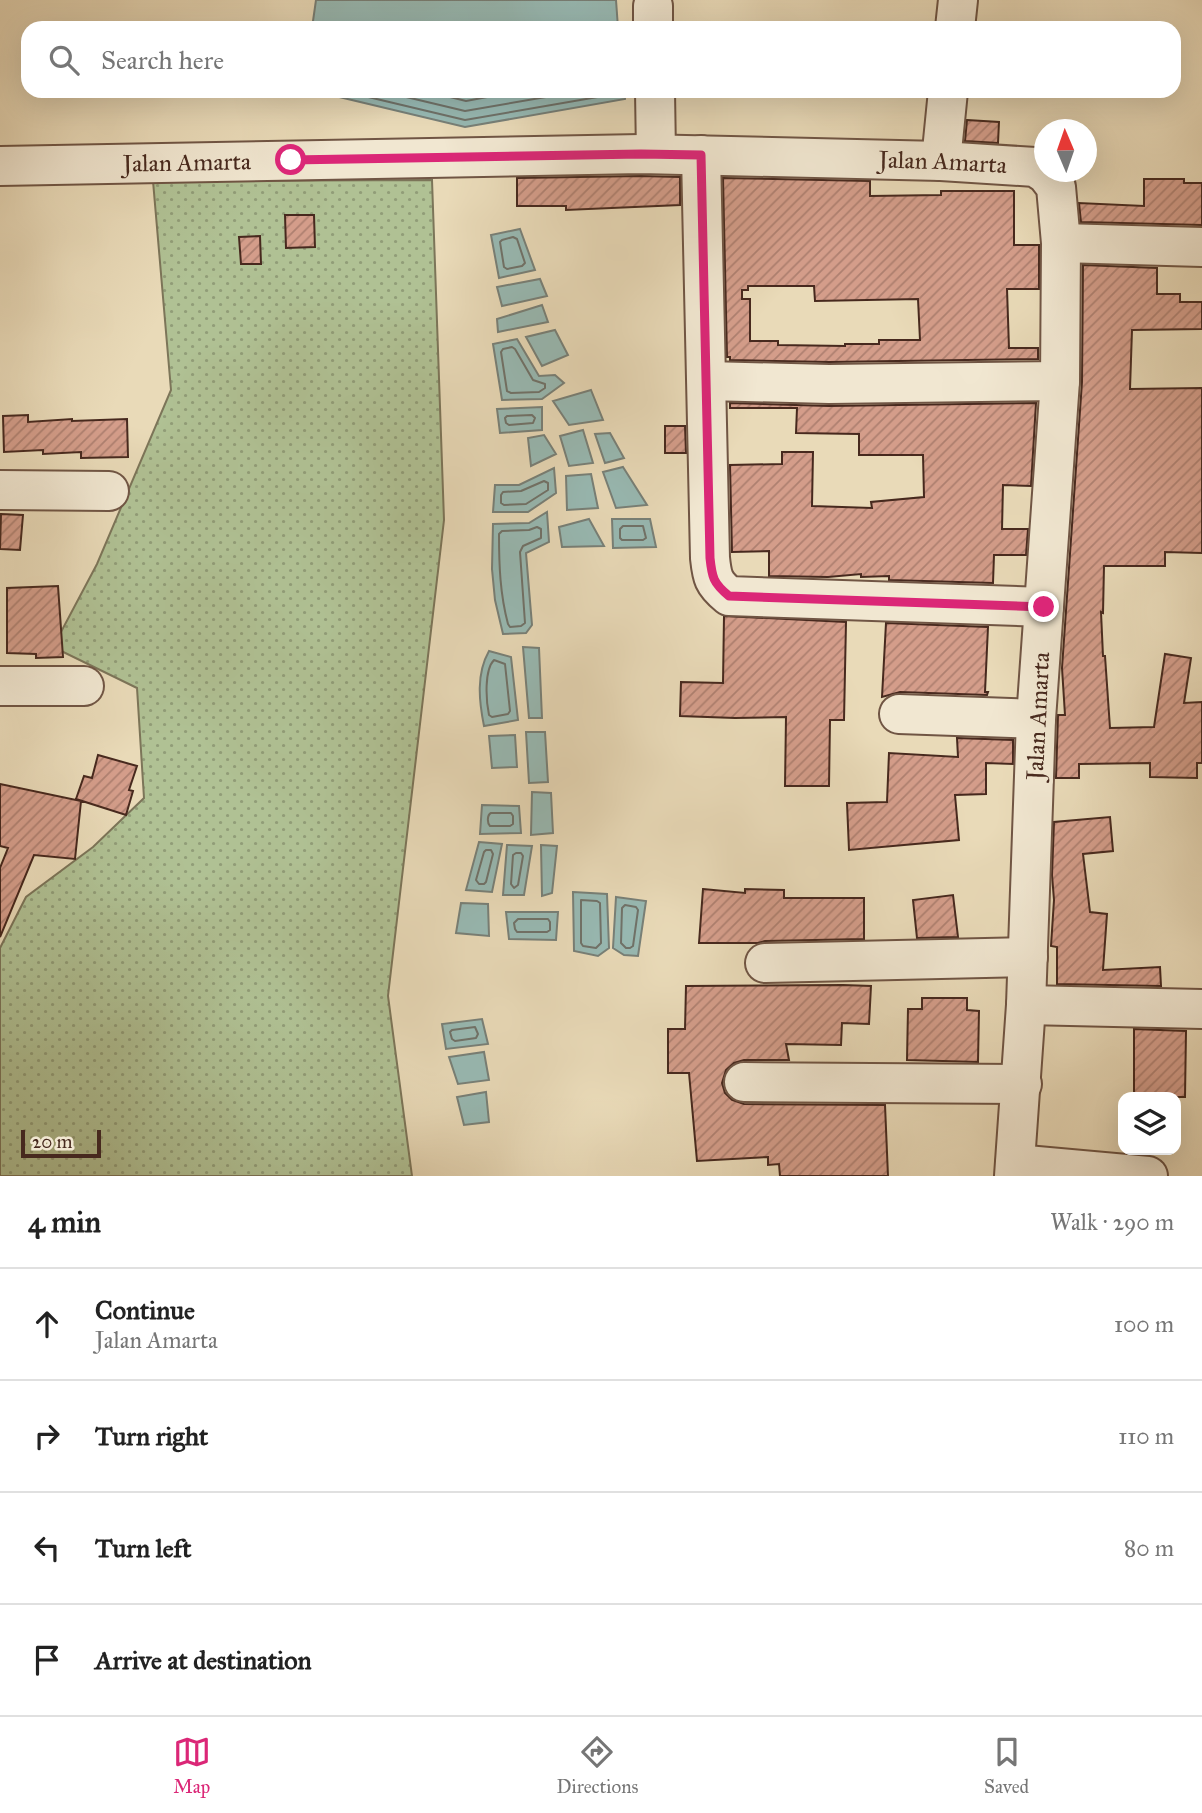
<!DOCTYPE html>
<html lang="en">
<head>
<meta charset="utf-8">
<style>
	:root { --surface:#fff; --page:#f6f6f6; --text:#222; --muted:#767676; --line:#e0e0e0; --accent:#db2777 }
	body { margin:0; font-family:"IM FELL Great Primer",serif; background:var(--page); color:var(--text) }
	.controls { position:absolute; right:21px; bottom:21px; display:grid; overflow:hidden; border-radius:14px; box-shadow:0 7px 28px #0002 }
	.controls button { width:63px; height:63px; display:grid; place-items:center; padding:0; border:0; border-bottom:2px solid var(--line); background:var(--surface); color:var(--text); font:35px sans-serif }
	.compass { position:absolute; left:1034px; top:119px; width:63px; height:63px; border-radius:50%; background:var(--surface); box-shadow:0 7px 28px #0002; rotate:358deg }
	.scale { position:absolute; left:21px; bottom:18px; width:80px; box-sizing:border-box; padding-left:7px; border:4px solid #47291e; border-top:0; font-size:19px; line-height:24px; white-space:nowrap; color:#47291e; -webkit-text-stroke:5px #f1e7d1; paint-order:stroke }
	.stop { position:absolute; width:21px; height:21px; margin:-16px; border:5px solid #db2777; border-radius:50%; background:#fff }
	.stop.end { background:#db2777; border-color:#fff; box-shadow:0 2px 7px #0008 }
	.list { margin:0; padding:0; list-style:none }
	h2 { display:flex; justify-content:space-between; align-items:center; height:91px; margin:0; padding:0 28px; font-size:30px }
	h2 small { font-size:23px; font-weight:400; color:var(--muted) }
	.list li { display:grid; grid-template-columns:46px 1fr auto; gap:21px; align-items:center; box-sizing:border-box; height:112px; padding:0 28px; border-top:2px solid var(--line) }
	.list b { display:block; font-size:26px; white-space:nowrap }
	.list p { margin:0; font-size:23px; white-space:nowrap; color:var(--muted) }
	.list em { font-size:23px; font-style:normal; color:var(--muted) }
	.icon { flex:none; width:38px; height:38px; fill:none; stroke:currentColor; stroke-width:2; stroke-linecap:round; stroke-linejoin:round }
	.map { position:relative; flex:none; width:1202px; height:1176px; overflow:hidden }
	.search { position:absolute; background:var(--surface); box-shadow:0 7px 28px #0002; left:21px; right:21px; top:21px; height:77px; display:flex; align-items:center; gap:18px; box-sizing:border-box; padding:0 24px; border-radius:21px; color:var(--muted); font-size:26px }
	.sheet { height:539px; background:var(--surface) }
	nav { display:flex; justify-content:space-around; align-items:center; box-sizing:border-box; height:98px; border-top:2px solid var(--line); background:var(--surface); font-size:19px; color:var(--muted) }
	nav a { display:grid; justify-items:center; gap:4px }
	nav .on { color:var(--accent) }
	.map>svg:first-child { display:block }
	.grass { fill:url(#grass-dots); stroke:#7c7559; stroke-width:2 }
	.water { fill:#98bab4; stroke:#788078; stroke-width:2 }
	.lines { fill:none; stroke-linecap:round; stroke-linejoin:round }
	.shore { stroke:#707269; stroke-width:2 }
	.building { fill:url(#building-hatch); stroke:#47291e; stroke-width:2; fill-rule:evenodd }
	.minor-casing { stroke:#705544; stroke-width:42 }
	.minor { stroke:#f1e7d1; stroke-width:38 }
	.route { stroke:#db2777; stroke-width:9 }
	.labels { text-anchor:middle; stroke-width:7; stroke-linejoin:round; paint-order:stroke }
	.street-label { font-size:24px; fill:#47291e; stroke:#f1e7d1 }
</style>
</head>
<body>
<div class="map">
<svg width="1202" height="1176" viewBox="0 0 1202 1176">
	<defs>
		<pattern id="grass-dots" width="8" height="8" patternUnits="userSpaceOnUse" patternTransform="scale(1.75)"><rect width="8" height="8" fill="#b0c194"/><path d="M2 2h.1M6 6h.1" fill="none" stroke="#919d78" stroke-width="1.8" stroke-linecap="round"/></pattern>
		<pattern id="building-hatch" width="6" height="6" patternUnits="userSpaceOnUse" patternTransform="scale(1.75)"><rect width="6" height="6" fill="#d49d8a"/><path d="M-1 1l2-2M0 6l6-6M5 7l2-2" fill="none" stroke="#ae8070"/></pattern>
	</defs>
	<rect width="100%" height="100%" fill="#e9dab8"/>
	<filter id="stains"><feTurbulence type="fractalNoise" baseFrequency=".00286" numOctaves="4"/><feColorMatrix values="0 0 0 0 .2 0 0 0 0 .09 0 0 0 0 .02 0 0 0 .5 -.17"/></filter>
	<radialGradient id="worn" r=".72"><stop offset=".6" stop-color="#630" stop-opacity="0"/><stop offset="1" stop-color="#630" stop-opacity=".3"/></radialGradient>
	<!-- grass -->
	<path class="grass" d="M432,180l12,340 -56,476 24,180h-412v-228l26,-51 67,-50 51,-49 -7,-110 -84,-41 44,-83 74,-174 -18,-209z"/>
	<!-- water -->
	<path class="water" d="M316,0h300l2,28h-306z
		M314,91h311v8l-160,28z
		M520,229l15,41 -36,8 -8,-43z
		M540,279l7,17 -45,10 -5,-19z
		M542,305l6,17 -50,10 -1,-13z
		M555,330l13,25 -26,11 -16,-29z
		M517,339l22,37 16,-1 9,8 -22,16 -40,1 -9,-56z
		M591,390l12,30 -34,5 -16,-24z
		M542,407v23l-42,3 -3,-24z
		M583,430l10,33 -24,3 -9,-30z
		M610,433l14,25 -19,5 -10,-29z
		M544,435l12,19 -25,12 -3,-28z
		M623,467l24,38 -31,3 -13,-36z
		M554,468l2,25 -28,19h-35l2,-27h24z
		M591,474l7,34 -31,2 -1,-34z
		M547,512l2,30 -23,11 6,72 -6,8 -23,1 -8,-34 -3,-31 1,-45 36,-1z
		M589,519l15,27 -42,1 -3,-20z
		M612,519h38l6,28 -43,1z
		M523,647l16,1 3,70h-13z
		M489,651l22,6 7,63 -34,6c-5,-25 -8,-52 5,-75z
		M526,732h19l3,50 -19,1z
		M515,735l2,32 -25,1 -3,-32z
		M532,792l19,1 2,40 -22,2z
		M482,805l37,1 2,27 -41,1z
		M479,842l23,2 -10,48 -26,-2z
		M507,845l25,1 -8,49h-21z
		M541,845l16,1 -5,47 -10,3z
		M573,892l34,2 2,54 -11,8 -24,-5z
		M616,897l30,4 -8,55 -14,-1 -11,-7z
		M461,903l27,1 1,32 -33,-3z
		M506,912h52l-2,28 -47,-1z
		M482,1019l6,25 -42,5 -4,-25z
		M484,1052l5,28 -31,4 -9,-27z
		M486,1092l3,30 -25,3 -7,-28z"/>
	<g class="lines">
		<!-- shore -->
		<path class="shore" d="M343,91l122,29 150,-26 3,-3
			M381,91l84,20 116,-20
			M426,91l40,10 54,-10
			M513,237l4,2 8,24 -3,3 -15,3 -3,-2 -4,-25 2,-2z
			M512,347l3,2 18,31 12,4v4l-6,4 -28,1 -4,-2 -6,-39 2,-3z
			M532,415l3,3 -2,5 -24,2 -3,-2 -1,-5 2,-2z
			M544,481l4,2v7l-22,14 -22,1 -3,-2v-8l2,-3 18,-1z
			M623,526h20l3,12 -3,2h-21l-2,-2v-9z
			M537,527l4,2v9l-18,8 -3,6 5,71 -4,3 -11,1 -2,-3c-8,-30 -9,-59 -9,-90l3,-3 27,-1z
			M494,660l11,4 5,47 -2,3 -16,3 -3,-2c-3,-14 -5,-45 5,-55z
			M491,813h20l2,3v8l-3,2h-20c-3,-3 -3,-11 1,-13z
			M486,850h5l2,4 -7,28 -2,2h-5l-3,-4 8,-28z
			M516,853h5l2,3 -5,29 -4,3 -3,-4 2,-29z
			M581,900l16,1 3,2 1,40 -5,5 -13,-2 -2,-3z
			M625,905l11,2 2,3 -5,36 -3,2h-4l-5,-5 1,-35z
			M518,919h30l2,3v8l-3,2h-30l-2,-3 -1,-6z
			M475,1027l3,7 -2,4 -21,3 -3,-2 -2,-7 2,-2z"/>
	</g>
	<!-- building -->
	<path class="building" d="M967,120l32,2 -1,21 -33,-2z
		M641,176l39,1v28l-114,5v-4h-49v-28z
		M723,178l147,3v15l71,-1v-4h73v54h25v44h-32l2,59h29v11l-209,3 -99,-2v-3h-3zM748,286h66l1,15 103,-2 2,41h-41v4h-34v2l-67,-1v-4h-28v-42h-8v-9h6z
		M1144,179h40v4h18v42l-121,-3 -2,-19 65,3z
		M285,215h29l1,32 -29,1z
		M260,236l1,28h-20l-2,-27z
		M1083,265l74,3v26h23v8h22v27l-70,1 -2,59 72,-1v165l-37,-1v14h-61l-1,47 -2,-1 2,44h2l5,72 44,-1 11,-73 26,4 -7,45 18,-1v61h-5v15l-47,-1v-14l-71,1v14h-23l2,-63h7l-3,-47 20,-286z
		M730,403l99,3 207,-3 -5,83 -28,-1 -1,44h26l-2,26h-32l-1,28 -104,-3v-4l-28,1v-3l-33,3 -59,-1v-25l-37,1 -2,-87 52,-1v-12h31l-1,54 60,2 -1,-6 53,-5 -1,-42h-64v-21l-63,-1 1,-25h-67z
		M28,415v7l44,-3v2l55,-2 1,38 -47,1v-6l-38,2v-4l-39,2 -1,-36z
		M665,426h20l1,27h-21z
		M1,514l22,1 -3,35 -20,-1z
		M58,586l5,71 -27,1v-4l-29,-1v-65z
		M724,616l122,6 -2,98h-14l-1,66h-44l1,-69 -51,1 -55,-2 1,-34 42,1z
		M886,623l102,4 -3,65h3l-1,3 -87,-3 -18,5z
		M957,738l56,2v24l-27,-1v31l-31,1 4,45 -110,10 -2,-47 40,-1 2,-49 69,4z
		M98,755l39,11 -8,24 4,1 -7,24 -50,-16 8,-23 8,2z
		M0,784l81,17 -6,58 -41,-4 -34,82v-69l8,-20 -8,-2z
		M1110,817l3,34 -30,3 7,58 17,2 -4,56 57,-3 1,19 -104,-2v-37l-6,-1 3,-46 -2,-25 2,-53z
		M703,889l42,4v-4l39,1v8h80v41l-99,2 -7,2h-59z
		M953,895l5,42 -41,1 -4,-38z
		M843,985l28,1 -2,38 -27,-1 -1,22 -55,-1 3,16h-45l-10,3 -8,7 -4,13 3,10 7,7 12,4 141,1 3,71h-108l-1,-12 -11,1v-8l-71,4 -8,-88h-21v-44h17l1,-43z
		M922,998h45v12l12,1 -1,51 -71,-2 1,-51h14z
		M1134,1029l52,2 -1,66h-51z"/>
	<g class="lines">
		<!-- minor casing -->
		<g class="minor-casing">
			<g id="minor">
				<path d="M653,6v22"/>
				<path d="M955,28l3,-28"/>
				<path d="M655,91l1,63"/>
				<path d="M701,155l9,403c2,19 3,25 19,38l315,11"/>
				<path d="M941,161l7,-70"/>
				<path id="s1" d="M0,166l641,-12 300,7 94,6 11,7 10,13 5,56 -1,138 -24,338 -10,286 -12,171"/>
				<path d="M1061,243l141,4"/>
				<path d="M707,381l122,3 231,-3"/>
				<path d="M0,490l109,1"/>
				<path d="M0,686h84"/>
				<path d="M899,714l137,5"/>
				<path d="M765,963l263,-6"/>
				<path d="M1026,1005l176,4"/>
				<path d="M744,1082l278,2"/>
				<path d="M1015,1164l133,12"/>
			</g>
		</g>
		<!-- minor -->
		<use href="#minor" class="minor"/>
	</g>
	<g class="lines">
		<!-- route -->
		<path class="route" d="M291,160l350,-6 60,1 9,403c2,19 3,25 19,38l315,11"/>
	</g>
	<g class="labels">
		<!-- street labels -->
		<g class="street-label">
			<text dy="8" stroke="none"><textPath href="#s1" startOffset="187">Jalan Amarta</textPath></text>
			<text dy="8" stroke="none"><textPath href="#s1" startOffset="943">Jalan Amarta</textPath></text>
			<text transform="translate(1038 716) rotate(-87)" y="8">Jalan Amarta</text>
		</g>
	</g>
	<rect width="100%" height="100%" filter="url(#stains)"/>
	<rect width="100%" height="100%" fill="url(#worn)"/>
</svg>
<div class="controls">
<button><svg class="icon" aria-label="layers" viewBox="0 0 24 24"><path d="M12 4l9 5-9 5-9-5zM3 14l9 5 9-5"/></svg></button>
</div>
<svg class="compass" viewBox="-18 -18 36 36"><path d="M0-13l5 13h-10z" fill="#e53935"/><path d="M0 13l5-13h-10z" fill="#767676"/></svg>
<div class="scale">20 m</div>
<div class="stop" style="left:291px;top:160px"></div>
<div class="stop end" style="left:1044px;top:607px"></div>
<div class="search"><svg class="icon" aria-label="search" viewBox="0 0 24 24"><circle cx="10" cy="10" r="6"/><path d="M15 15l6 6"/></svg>Search here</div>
</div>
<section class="sheet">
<h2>4 min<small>Walk · 290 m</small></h2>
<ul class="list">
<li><svg class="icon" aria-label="ahead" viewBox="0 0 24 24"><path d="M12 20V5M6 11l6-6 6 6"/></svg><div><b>Continue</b><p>Jalan Amarta</p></div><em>100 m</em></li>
<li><svg class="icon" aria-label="right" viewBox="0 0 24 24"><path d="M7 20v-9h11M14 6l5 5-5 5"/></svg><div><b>Turn right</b></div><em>110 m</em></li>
<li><svg class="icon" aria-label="left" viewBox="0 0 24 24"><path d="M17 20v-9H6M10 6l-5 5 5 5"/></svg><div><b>Turn left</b></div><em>80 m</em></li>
<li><svg class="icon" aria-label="arrive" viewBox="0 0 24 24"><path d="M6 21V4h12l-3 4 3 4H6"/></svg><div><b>Arrive at destination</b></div></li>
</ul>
</section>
<nav>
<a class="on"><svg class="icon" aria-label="map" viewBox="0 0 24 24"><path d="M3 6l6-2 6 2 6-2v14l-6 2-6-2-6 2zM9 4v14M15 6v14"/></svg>Map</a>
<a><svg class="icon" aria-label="directions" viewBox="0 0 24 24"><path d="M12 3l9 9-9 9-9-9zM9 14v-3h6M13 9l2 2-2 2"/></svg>Directions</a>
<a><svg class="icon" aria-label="saved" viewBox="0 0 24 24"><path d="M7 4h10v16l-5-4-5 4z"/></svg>Saved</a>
</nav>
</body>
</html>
